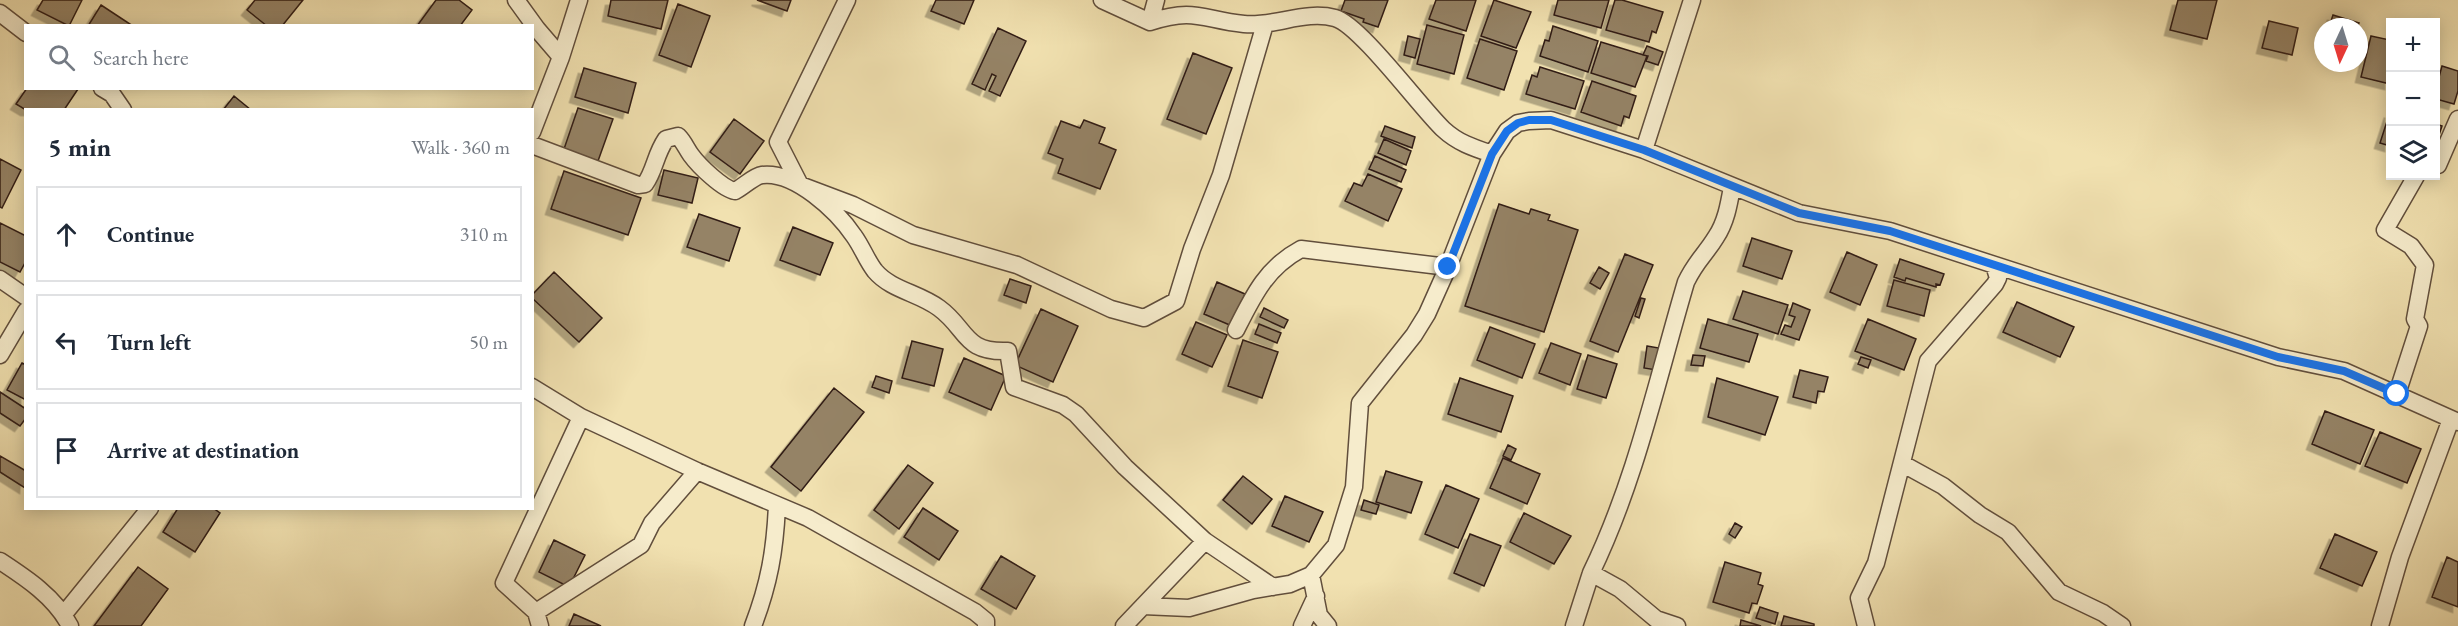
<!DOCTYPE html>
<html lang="en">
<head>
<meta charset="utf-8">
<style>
	:root { --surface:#fff; --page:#f6f6f7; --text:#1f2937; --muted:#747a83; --line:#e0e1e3 }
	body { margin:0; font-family:"EB Garamond",serif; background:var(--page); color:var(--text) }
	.controls { position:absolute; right:18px; top:18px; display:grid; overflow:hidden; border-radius:0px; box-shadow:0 3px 15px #0003 }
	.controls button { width:54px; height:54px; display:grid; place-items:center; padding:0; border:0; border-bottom:2px solid var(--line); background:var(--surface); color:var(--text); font:30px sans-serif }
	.compass { position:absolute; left:2314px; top:18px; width:54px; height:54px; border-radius:50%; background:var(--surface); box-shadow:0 3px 15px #0003; rotate:184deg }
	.stop { position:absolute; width:18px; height:18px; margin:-14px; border:4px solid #1a73e8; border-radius:50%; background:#fff }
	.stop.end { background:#1a73e8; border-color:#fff; box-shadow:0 2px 6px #0008 }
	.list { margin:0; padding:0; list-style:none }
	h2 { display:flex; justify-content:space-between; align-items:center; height:78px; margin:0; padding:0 24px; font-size:26px }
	h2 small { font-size:20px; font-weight:400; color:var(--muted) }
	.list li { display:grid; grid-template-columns:39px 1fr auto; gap:18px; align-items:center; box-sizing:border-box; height:96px; margin:0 12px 12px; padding:0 12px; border:2px solid var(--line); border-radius:0px }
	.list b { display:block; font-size:22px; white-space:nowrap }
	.list em { font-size:20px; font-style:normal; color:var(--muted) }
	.icon { flex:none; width:33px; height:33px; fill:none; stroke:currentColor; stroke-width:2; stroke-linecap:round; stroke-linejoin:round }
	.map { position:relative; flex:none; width:2458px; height:626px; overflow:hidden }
	.search { position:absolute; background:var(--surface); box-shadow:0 3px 15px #0003; left:24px; top:24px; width:510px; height:66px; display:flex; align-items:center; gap:15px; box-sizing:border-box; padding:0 21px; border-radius:0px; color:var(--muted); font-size:22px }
	.panel { position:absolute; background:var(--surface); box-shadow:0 3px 15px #0003; left:24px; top:108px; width:510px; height:402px; border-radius:0px }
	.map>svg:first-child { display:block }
	.building { fill:#958366; stroke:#311d15; stroke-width:1.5; filter:url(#shadow) }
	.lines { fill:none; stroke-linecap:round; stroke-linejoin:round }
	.minor-casing { stroke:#614e3c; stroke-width:19 }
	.minor { stroke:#f6eccc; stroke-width:16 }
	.route { stroke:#1a73e8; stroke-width:8 }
</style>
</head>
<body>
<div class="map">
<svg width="2458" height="626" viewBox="0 0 2458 626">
	<defs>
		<filter id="shadow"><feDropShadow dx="-5.5" dy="5.5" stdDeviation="0" flood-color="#0004"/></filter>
	</defs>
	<rect width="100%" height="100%" fill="#f1e1b0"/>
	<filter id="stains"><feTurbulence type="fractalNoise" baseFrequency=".00333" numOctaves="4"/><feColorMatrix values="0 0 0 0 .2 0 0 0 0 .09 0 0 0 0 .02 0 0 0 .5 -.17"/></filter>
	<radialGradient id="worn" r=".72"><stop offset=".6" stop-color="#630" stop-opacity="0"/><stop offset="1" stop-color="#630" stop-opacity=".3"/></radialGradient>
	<!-- building -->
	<path class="building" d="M43,0h39l-13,26 -32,-16z
		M255,0h48l-21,26h-15l-20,-16z
		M436,0h23l13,10 -12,16h-43z
		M611,0h57l-7,29 -53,-13z
		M757,0h34l-4,11z
		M936,0h38l-10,24 -33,-13z
		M1345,0h43l-10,27 -15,-5 1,-3 -23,-8z
		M1436,0h40l-10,31 -37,-12z
		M1494,0l37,12 -15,36 -35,-12z
		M1558,0h51l-8,28 -47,-13z
		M1615,0h7l41,12 -7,21 -4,-2 -3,11 -43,-12z
		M2178,0h39l-10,39 -37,-9z
		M678,4l32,12 -19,51 -32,-12z
		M101,5l32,21h-45z
		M2333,15l26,8 -2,4h-28z
		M2269,21l29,7 -6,27 -30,-7z
		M1427,25l37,10 -10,39 -37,-10z
		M1553,26l45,15 -10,31 -48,-16 5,-16 4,1z
		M998,28l28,13 -26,55 -11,-5 7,-15 -4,-2 -7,16 -13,-6z
		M1408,36l12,3 -5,19 -11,-3z
		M2371,36l19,4v44l-29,-7z
		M1480,39l37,12 -13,39 -37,-12z
		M1601,42l46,14 -12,31 -44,-14z
		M1647,46l16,6 -5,13 -12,-4 2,-5 -5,-1z
		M1193,53l39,15 -26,66 -39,-15z
		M2442,66l16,5v20l-4,13 -18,-5v-11z
		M1540,67l44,14 -9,28 -49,-15 6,-19 5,2z
		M584,68l52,15 -8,30 -53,-16z
		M1592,81l44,15 -7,22 -5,-2 -3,10 -40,-14z
		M27,88h50l1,1 -14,21h-38l-10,-6z
		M234,96l17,14h-28z
		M578,108l35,11 -15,42 -34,-12z
		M2390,112v34l-10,-3z
		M734,119l30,22 -24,33 -30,-22z
		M1084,120l21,8 -6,15 17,7 -16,39 -42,-16 5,-14 -15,-6 13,-32 19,7z
		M2436,124l6,2 -6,18z
		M1385,126l30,11 -3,11 -31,-12z
		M1384,139l27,12 -5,14 -28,-12z
		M1375,156l31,14 -5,12 -32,-13z
		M0,159l21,11 -19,38 -2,-1z
		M664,170l34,8 -6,25 -34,-8z
		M564,171l77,27 -13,37 -77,-26z
		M1368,174l34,15 -14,32 -43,-20 9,-18 8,3z
		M1499,204l30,10 2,-5 19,6 -2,5 30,10 -34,102 -79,-26z
		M699,214l41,14 -11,33 -42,-14z
		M0,223l26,13v25l-6,11 -20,-10z
		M793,227l40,16 -13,32 -40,-15z
		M1752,238l40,13 -10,28 -39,-13z
		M1847,252l30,13 -17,40 -30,-13z
		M1625,254l28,11 -35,87 -28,-11z
		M1900,259l44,15 -4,11 -4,-1v3l-30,-9 -1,3 -11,-4z
		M1599,267l10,6 -9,16 -10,-6z
		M554,272l48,46 -23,24 -47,-44v-3z
		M1010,279l21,7 -5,17 -22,-8z
		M1894,280l36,10 -6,26 -37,-10z
		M1217,282l28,12 -13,32 -28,-12z
		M1743,291l45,14 -10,29 -45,-15z
		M1641,298l4,1 -6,19 -4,-2z
		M2017,302l57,25 -14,30 -57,-25z
		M1793,303l17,7 -11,30 -18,-6 4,-9 6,2 4,-10 -6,-2z
		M1264,308l24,12 -4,8 -24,-11z
		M1041,309l37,17 -25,56 -38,-17z
		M1708,319l50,15 -9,28 -49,-14z
		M1868,319l48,20 -12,31 -49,-19z
		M1196,322l31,13 -15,32 -30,-13z
		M1259,324l22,9 -4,10 -22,-9z
		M1490,327l45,17 -13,34 -45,-18z
		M1243,340l35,12 -16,46 -34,-12z
		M912,341l31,8 -9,37 -32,-8z
		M1551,343l30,11 -11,31 -31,-12z
		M1647,346l12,2 -3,22 -12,-2z
		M1588,355l29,9 -11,34 -29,-9z
		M1693,355l12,1 -2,10 -12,-1z
		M1861,357l10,3 -3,8 -10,-4z
		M964,358l42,18 -15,34 -42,-18z
		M22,363l4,2v35l-19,-10z
		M1800,370l28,7 -4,15 -6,-1 -2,12 -23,-6z
		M876,376l16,5 -3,12 -17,-6z
		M1460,378l53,18 -12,36 -53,-18z
		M1717,378l61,19 -13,38 -57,-18z
		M834,388l30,24 -63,79 -30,-24z
		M0,392l26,17v9l-6,8 -20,-13z
		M2325,411l49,19 -14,34 -48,-20z
		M2380,432l41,17 -14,34 -42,-17z
		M1508,445l8,4 -5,11 -8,-4z
		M0,456l26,15 -1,17 -25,-16z
		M1503,458l37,16 -13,30 -37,-16z
		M908,465l25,18 -34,46 -25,-19z
		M1386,471l36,11 -11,31 -35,-11z
		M1243,476l29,23 -20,25 -29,-24z
		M1446,485l33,14 -21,49 -33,-14z
		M1285,496l38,16 -14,30 -37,-16z
		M1364,500l15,5 -3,9 -15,-4z
		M178,508h35l7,5 -25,39 -32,-20z
		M923,508l35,23 -19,29 -35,-23z
		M1524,513l47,23 -17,28 -44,-22z
		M1735,523l7,4 -7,11 -6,-4z
		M1470,534l31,12 -17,40 -30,-13z
		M2335,534l42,18 -15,34 -42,-18z
		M554,540l31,15 -16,32 -30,-15z
		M1001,556l34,20 -19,33 -35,-20z
		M2447,557l11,5v45l-26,-10z
		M1725,562l36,11 -3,11 5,2 -6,18 -5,-1 -3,10 -36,-11z
		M138,567l30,22 -27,37h-47z
		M1760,607l18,6 -3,11 -19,-6z
		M574,614l27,12h-32z
		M1784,616l30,8v2h-33z
		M1741,620l20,6h-21z"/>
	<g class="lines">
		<!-- minor casing -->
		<g class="minor-casing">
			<path id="minor" d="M516,0l21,29 24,28 -29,75
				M847,0l-69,142 22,43 53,20 60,30 104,30 94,44 33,9 32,-17 16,-52 29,-74 44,-151
				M1102,0l48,22c45,-15 53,-2 94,2 31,3 61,-14 91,-6 25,7 85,89 108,111 15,14 31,19 49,25
				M0,13l26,20
				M1150,22l6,-22
				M561,57l18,-57
				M102,88l10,6 11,16
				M532,145l106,40 7,-1c10,-14 10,-29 21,-45l12,-3c6,6 8,12 13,19 8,11 32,34 44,36 8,-4 19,-15 27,-16 33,-4 75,36 92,61 8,11 13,25 21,35 16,19 44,22 64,37 29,21 24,45 69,43l6,36 49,18 13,9 49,53 80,74 68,46
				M1644,150l48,-150
				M2436,165h2l20,-46
				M0,279l26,18
				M1236,330c17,-34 30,-62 65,-81l147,18
				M0,355l26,-44
				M532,387l49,30 116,54 -45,52 -11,22 -105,67 4,14
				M2397,394l22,-68 -4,-7 10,-54 -14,-19 -26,-16 31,-54
				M1903,464l40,22 37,29 28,17 51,60 44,21 19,13
				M697,471l111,47 167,94 11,9v5
				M0,561c26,17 55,36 70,65
				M1311,575l8,40 9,11
				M1143,606l46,2 64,-18 37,-6 21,-9 25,-30 18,-58 6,-84 54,-68 13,-21 21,-47 44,-113 15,-23 11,-8 11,-2 22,-1 93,30 155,63 91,18 388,126 66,14 114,51
				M536,612l-32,-29 77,-166
				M64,614l86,-106
				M753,626c16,-42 22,-75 24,-121
				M1124,626l81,-85
				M1302,626l14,-30
				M1574,626l17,-53
				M1677,626l-21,-7 -36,-30 -29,-16c45,-93 66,-193 95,-291 10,-21 19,-27 30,-45 10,-15 13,-33 16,-50
				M1866,626l-7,-28 17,-35 52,-202 67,-77 3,-6 -4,-13
				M2380,626l20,-69 51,-138"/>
		</g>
		<!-- minor -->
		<use href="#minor" class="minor"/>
	</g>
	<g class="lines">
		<!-- route -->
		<path class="route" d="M1448,267l44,-113 15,-23 11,-8 11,-3h22l93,30 155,63 91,18 388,126 66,14 53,23"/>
	</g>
	<rect width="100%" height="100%" filter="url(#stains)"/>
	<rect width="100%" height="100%" fill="url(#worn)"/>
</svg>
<div class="controls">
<button>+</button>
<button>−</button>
<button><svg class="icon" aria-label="layers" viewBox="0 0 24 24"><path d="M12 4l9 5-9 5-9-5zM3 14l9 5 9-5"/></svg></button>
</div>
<svg class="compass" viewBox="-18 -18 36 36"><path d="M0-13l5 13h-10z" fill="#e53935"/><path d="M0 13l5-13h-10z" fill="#747a83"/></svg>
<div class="stop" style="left:2397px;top:394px"></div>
<div class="stop end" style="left:1448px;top:267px"></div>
<div class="search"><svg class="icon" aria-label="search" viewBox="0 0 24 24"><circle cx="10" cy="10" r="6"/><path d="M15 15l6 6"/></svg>Search here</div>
<section class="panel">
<h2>5 min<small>Walk · 360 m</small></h2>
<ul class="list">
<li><svg class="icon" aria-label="ahead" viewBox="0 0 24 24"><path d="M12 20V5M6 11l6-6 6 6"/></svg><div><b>Continue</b></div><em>310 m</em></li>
<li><svg class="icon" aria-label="left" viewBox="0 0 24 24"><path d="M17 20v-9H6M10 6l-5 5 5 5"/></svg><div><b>Turn left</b></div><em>50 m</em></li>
<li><svg class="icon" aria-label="arrive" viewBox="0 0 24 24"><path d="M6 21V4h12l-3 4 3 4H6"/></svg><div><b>Arrive at destination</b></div></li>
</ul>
</section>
</div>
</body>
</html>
